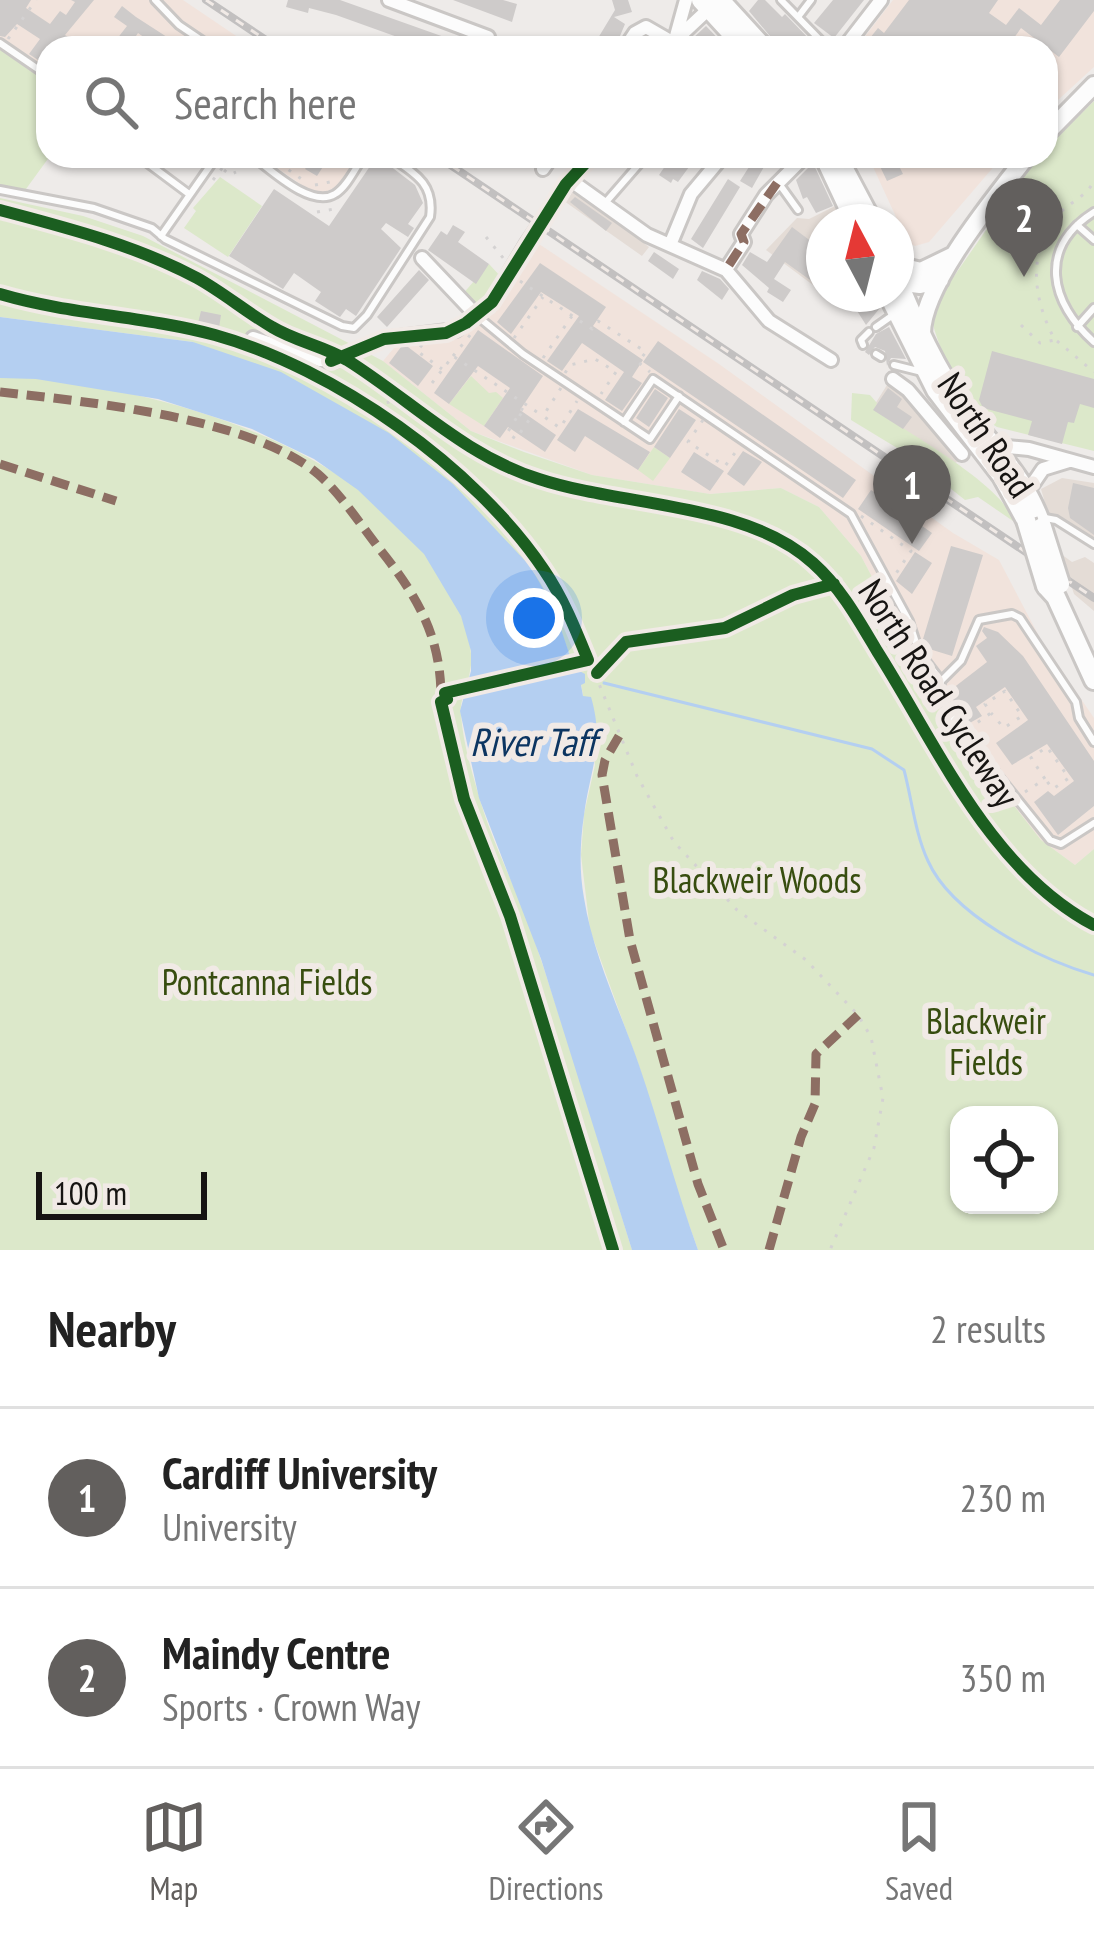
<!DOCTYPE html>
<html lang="en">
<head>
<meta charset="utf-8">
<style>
	:root { --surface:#fff; --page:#f2f2f2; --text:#222; --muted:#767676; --line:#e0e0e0; --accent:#625f5d }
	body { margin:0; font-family:"PT Sans Narrow",sans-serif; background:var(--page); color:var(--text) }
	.controls { position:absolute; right:36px; bottom:36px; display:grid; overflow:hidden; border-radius:24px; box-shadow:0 3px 9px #0004 }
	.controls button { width:108px; height:108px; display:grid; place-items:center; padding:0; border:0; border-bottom:3px solid var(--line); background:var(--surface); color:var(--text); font:60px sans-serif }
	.compass { position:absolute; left:806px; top:204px; width:108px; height:108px; border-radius:50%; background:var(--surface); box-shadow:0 3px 9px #0004; rotate:353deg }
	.scale { position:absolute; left:36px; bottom:30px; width:171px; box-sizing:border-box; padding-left:12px; border:6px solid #161412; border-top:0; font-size:33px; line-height:42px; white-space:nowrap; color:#161412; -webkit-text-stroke:9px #f1eae6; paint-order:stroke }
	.you { position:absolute; left:534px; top:618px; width:42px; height:42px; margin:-30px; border:9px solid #fff; border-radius:50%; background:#1a73e8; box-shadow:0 0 0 18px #1a73e833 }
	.badge { display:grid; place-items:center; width:78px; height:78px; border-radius:50%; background:var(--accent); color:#fff; font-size:39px; font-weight:700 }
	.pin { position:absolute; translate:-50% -99px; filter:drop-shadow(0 3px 6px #0008) }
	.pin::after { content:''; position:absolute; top:63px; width:42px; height:36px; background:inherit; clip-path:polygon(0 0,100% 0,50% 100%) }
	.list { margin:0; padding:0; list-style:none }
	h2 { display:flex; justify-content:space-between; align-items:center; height:156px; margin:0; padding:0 48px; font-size:51px }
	h2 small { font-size:39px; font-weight:400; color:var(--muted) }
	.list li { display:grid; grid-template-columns:78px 1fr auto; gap:36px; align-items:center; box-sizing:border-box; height:180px; padding:0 48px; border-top:3px solid var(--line) }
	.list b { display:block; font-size:45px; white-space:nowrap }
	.list p { margin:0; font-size:39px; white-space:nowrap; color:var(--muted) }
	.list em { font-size:39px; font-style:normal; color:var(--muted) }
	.icon { flex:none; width:66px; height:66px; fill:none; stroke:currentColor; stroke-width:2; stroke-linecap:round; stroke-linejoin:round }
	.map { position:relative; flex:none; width:1094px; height:1250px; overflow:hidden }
	.search { position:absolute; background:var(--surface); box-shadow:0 3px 9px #0004; left:36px; right:36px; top:36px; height:132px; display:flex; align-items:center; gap:30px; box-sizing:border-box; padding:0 42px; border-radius:36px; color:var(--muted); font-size:45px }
	.sheet { height:516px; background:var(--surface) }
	nav { display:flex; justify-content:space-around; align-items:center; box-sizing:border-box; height:168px; border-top:3px solid var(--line); background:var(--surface); font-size:33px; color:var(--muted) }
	nav a { display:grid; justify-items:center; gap:6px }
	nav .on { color:var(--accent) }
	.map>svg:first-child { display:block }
	.built { fill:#e4dcd6 }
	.education { fill:#f1e3dc }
	.green { fill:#dce8ca; fill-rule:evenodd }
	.water { fill:#b4cff1 }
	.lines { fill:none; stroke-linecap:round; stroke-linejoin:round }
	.stream { stroke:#b4cff1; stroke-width:3 }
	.building { fill:#cecbca }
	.lane-casing { stroke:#cac7c5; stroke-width:12 }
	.street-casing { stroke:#cac7c5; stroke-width:18 }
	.secondary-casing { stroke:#cac7c5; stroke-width:22 }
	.primary-casing { stroke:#cac7c5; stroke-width:24 }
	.path { stroke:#d4d2d2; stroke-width:3; stroke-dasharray:3 9; stroke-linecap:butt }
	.lane { stroke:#fcfcfc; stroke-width:6 }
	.street { stroke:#fcfcfc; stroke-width:12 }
	.secondary { stroke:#fcfcfc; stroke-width:16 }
	.primary { stroke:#fcfcfc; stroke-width:18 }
	.rail-casing { stroke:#c2c0c0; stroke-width:8 }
	.rail { stroke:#f1eae6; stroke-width:3; stroke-dasharray:9; stroke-linecap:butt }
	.street-bridge-casing { stroke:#cac7c5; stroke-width:18; stroke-linecap:butt }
	.primary-bridge-casing { stroke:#cac7c5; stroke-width:24; stroke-linecap:butt }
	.street-bridge { stroke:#fcfcfc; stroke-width:12 }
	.primary-bridge { stroke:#fcfcfc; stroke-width:18 }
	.quiet { stroke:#8d6e63; stroke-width:9; stroke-dasharray:18 9; stroke-linecap:butt }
	.cycleway-casing { stroke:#f1eae6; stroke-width:20 }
	.cycleway { stroke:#1b5e20; stroke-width:12 }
	.labels { text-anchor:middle; stroke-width:12; stroke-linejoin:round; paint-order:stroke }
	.street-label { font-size:36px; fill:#161412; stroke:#f1eae6 }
	.park-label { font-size:36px; fill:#374d0f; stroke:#f1eae6 }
	.water-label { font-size:39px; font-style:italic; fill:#0c3561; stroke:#f1eae6 }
</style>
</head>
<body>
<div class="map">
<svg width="1094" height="1250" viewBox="0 0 1094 1250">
	<rect width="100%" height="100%" fill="#eeebe9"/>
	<!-- built -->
	<path class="built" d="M572,190l77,57 -7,9 -78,-55z
		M837,205l7,17h-20v67l-3,2 -55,-41 31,-32 12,1z
		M887,385l17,11 58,64 -12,5 -80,-53z
		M1062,478l32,5v57l-46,-27 -7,-24z
		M1061,554l11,8 13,-5 9,6v48l-20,-17z"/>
	<!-- education -->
	<path class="education" d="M0,0h183l71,48h-206v32l-48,-33z
		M893,0h201v67l-48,44v-63h-190z
		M260,156h99l-21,30 -17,8 -8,-1z
		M868,156h135l-74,86 -14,4 -7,-3z
		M539,244l180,120 234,169 46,27 42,80 53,78v131l-19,16 -34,-25 -90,-114 -90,-170 -42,-49 -38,-19 -71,6 -118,-19 -121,-44 -88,-70 16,-19 56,-6 40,-23z"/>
	<!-- green -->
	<path class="green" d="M0,47l48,33 2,76 -24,33 -16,3 -10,-8z
		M1094,101v350l-97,-24c-32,-18 -58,-75 -66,-110v-6l6,1 -1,-10 94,-135 10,-11h6l1,-9z
		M220,177l42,29 -34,51 -44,-29 12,-17 -3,-3z
		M0,198l83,18 60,20 240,125 88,70 53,21 68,23 118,19 71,-6 38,19 42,49 90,170 90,114 34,25 19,-16v401h-396l-31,-87 -27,-94 -50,-139 -9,-75 3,-41 11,-49 -14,-81 4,-9 -11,-7 -21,-61 -360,-265 -193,-25zM959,1115h90v90h-90z
		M489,264l12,13 -14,23 -14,4 -12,-8z
		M471,376l18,17 7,-1 7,6 -19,28 -35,-22z
		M13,377c155,10 389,78 449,241 6,17 12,36 8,53 -2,15 -11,29 -9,44 2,29 12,61 20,88 13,44 35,84 50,127 36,106 68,213 101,320h-632v-872z
		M852,393l18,2 7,8 -3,7c32,21 132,77 139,111l-35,-24 -13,3 -58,-46 -56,-34z
		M654,447l16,11 -17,23 -15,-11z"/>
	<!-- water -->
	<path class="water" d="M0,317l193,25 88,30 108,61 64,51 77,82 24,42 20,60 11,6v9l-4,2 2,11 8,1c14,48 -1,72 -7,118 -4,27 -5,56 0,83 9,57 36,112 55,167 21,61 37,124 59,185h-66l-91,-291 -62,-161 -19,-87 11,-40v-20l-10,-35 -37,-62 -66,-64 -44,-31 -62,-30 -94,-30 -122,-20 -36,-1z"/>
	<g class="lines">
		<!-- stream -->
		<path class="stream" d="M604,683l268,66 32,21c8,30 11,63 24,91 24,54 111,98 166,114"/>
	</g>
	<!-- building -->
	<path class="building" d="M0,0h31l-5,8 24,16 10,-13 6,4 9,-13 -4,-2h23l-29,35 19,13h-36l-4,16 -15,-10 11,-15 -23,-15 -12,13 -5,-1z
		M288,0h52l107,38 -3,10h-16l-92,-33 -27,-7 -1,5 -22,-6z
		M453,0h50l14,4 -5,18z
		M612,0h16l4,12 -18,5 11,7 -10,24h-23l23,-38z
		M758,0h7l17,17 3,-3 27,28 -7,6h-25l-31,-37z
		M833,0h31l-30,38 -20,-15z
		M909,0h89l-9,13 17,12 13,-17 22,17 19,-25h34v11l-35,46 -38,-29 -14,20h-134l4,-5 -7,-5 8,-10 6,5z
		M122,6l14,11 48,31h-25l-21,-15 -10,15h-10l-5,-4 14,-18 -13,-9z
		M706,26l21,22h-31l-6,-7z
		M314,156h33l-8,11 -11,-8 -11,17 -12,-7z
		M377,156l38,29 8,18 -15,21 6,4 -6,9 -22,-14 -5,6 20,19 -45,68 -10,-7 -6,8 -25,-16 6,-9 -27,-19 -11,16 -54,-33 45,-67 55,37z
		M672,156h25l-19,26 -5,-3 -2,4 -12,-8z
		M756,156h14l-18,32 -12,-7z
		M875,156h19l9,18 -16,7z
		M813,163l20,43 -17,7 -9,-16 -4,2 -7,-19z
		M728,179l12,8 -37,61 -12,-9z
		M575,197l37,26 -6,8 -36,-29z
		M453,225l12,7 -7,10 31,22 -13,20 -48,-34 13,-19 6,4z
		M792,227l32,24v39l-39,-28 -11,17 17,11 -8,12 -16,-10 2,-4 -27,-23 8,-13 17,10z
		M654,252l25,17 -6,10 -25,-18z
		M540,263l66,44 -13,19 50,34 -11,17 10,6 -20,28 -17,-11 19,-28 -42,-29 -20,28 -15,-10 32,-45 -38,-24 -30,42 -14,-12z
		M419,270l10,10 -42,47 -10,-10z
		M702,271l18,8 9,10 -7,11 -25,-20z
		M839,294h36l5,14 -14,17 -12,-19 -5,3z
		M201,311l20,4 -2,13 -21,-5z
		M889,327l17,32 -15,-1 -4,8 -2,-15 -10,-4 -6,8 -4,-3 11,-18z
		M478,330l65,46 -23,34 36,25 -11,17 -37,-25 -8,11 -16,-12 26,-38 -32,-22 -29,38 -15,-11z
		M658,341l198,139 -13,18 -200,-136z
		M401,347h7l25,19 -15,20 -29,-23z
		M992,351l102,28v29l-14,-4 -6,19 -6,-1 -6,22 -34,-9 4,-14 -49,-13 -4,-8z
		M888,388l14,11 -5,8 15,10 -9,12 -30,-19z
		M655,389l13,9 -19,29 -13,-9z
		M578,409l72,43 -12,18 -53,-34 -10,16 -18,-12z
		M679,409l17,11 -26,38 -16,-11z
		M743,451l19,11 -18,24 -17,-12z
		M694,452l30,19 -14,20 -29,-19z
		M1073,483l21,5v47l-24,-17 -2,-10z
		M871,490l61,43 -13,18 -61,-42z
		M951,546l32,9 -31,101 -26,-8 -3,-9z
		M915,552l17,11 -20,31 -16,-13z
		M984,627l14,5 25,24 71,105v45l-36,29 -24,-33 14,-11 6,5 20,-15 -27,-37 -35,21 -16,-22 32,-23 -23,-33 -29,20 6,9 -14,8 -20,-32 39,-30 -11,-16 11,-8 -5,-7z"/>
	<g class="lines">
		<!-- lane casing -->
		<g class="lane-casing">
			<path id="lane" d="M155,0l24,25 34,23
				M781,0l47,48
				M798,17l13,-17
				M0,43l48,33
				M138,156l51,38
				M252,156c18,13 59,53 83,38 12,-7 20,-26 29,-38
				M780,185l18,25
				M0,190l94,18 58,20 13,11 177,87 12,2 13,-13 63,-98c5,-34 -16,-44 -41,-61
				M606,202l40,-46
				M1094,212c-57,36 -44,91 0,130
				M1077,225l17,15
				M161,236l56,-80
				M476,315l47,39 127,85 29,-43
				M876,327l17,-12
				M1077,327l17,-19
				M863,345l-2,-5 8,-8
				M876,354l5,3
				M894,365l28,7
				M624,422l29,-43 198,135 58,107 10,31 22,29
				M1045,518l11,2 38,24
				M1094,742l-15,-24 -3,-16 -56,-84 -8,-4 -33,6 -18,41 -20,20 -1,13 15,28 95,118 11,4 33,-21"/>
		</g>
		<!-- street casing -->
		<g class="street-casing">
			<path id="street" d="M389,0l99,37
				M676,36l10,-36
				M625,48l10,-15 11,-6 26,15
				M667,48l47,-44
				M844,48l37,-48
				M592,156l-22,24 77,55 79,35 43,51 62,39
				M543,169l9,-13
				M670,245l21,-51 31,-37
				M422,258l54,57
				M729,265l15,-23 -3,-8 25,-39 39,-39
				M253,338l67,22 14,1 50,-22 72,-9 36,-28 34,-57
				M893,379l15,11 54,64
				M997,446l32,3 65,18
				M1028,491l15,-22 26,-8"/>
		</g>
		<!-- secondary casing -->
		<g class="secondary-casing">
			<path id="secondary" d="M1046,134l48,-49
				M896,265l25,6 31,-15
				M896,282l24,3 20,-5
				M922,335c-1,-49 73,-138 105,-179"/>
		</g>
		<!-- primary casing -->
		<g class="primary-casing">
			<path id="primary" d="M701,0l44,48
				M720,0l44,48
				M824,156l31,66
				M837,156l35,66
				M896,277c19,46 40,93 69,133 29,40 61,68 77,117
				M888,294l48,96 66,86 24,44
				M1046,586l10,11 38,83"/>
		</g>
		<!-- path -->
		<path class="path" d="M8,39l28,-39
			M269,156l38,27
			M224,170l6,5 6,-3
			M213,180l17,-22 10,-2
			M315,185l20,-4
			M317,212l17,-3 -1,-5
			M486,237l18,22
			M520,281l72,48 6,-8 48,31 -8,10 12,10
			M0,294c80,24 165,25 244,50
			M1021,325l19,18 15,-3c-22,-40 -29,-90 5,-127 11,-12 28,-17 34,-33
			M514,338l29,-41
			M1057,341l37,31
			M422,345l-5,6 25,18
			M453,356l18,-22
			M543,358l29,-42
			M281,361l110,61 106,90 45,54 24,38 71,172 37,66 63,68 69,50 52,55 13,22 12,61 -9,50 -44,102
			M359,364c49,37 99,76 156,101 72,33 159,38 236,56 66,22 100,76 135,133 58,93 108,211 208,266
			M565,373l5,-8 25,-6 21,13 -15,22
			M432,383l21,-27 90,60
			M561,388l-18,28 17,12 17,-27
			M386,389l5,31
			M519,414l10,6 -13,19 -9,-6 17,-27
			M703,420l-15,22 37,24 13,-17
			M861,516l50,35 -18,27
			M587,660l-142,33 2,6 -6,3 23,97 46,117 103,334
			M968,729l23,-16 -6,-9 20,-13 17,25 -18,12 -13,-15
			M1025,792l20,-13 -14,-21 16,-11 22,31 -16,11 -8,-10"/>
		<!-- lane -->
		<use href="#lane" class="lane"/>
		<!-- street -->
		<use href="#street" class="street"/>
		<!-- secondary -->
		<use href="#secondary" class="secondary"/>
		<!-- primary -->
		<use href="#primary" class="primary"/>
		<!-- rail casing -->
		<g class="rail-casing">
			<path id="rail" d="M206,0l72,48
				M437,156l657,442"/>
		</g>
		<!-- rail -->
		<use href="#rail" class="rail"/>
		<!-- street-bridge casing -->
		<g class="street-bridge-casing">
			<path id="street-bridge" d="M526,245l44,-65"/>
		</g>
		<!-- primary-bridge casing -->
		<g class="primary-bridge-casing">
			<path id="primary-bridge" d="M1026,520l20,66
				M1042,527l18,57"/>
		</g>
		<!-- street-bridge -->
		<use href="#street-bridge" class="street-bridge"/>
		<!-- primary-bridge -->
		<use href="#primary-bridge" class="primary-bridge"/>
		<!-- quiet -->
		<path class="quiet" d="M729,265l15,-23 -3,-8 36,-51
			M0,392c88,10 250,25 318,82 24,21 44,53 64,78 38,48 60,88 59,150
			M0,464l116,37
			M619,736l-14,24 -3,15 28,165 68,244 26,66
			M769,1250l32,-113 14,-33 1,-50 42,-39"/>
		<!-- cycleway casing -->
		<g class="cycleway-casing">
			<path id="cycleway" d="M0,210c68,18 135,35 197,68 27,15 49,34 75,49 23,14 51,19 75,33 64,40 118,96 192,119 85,28 207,23 274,84 28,25 45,56 64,88 61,96 113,219 217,274
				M0,294c71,21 145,22 215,41 119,33 260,132 329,235 19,28 31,58 44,90l-143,33 2,6 -6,3 23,97 46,117 103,334
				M331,361l53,-22 62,-6 20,-10 26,-21 74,-118 26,-28
				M597,673l29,-31 99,-14 68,-33 41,-11"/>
		</g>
		<!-- cycleway -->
		<use href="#cycleway" class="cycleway"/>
	</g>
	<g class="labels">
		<!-- street labels -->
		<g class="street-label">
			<text transform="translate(986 435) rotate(56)" y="13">North Road</text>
			<text transform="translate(939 693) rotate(57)" y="13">North Road Cycleway</text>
		</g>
		<!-- park labels -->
		<g class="park-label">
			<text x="757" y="893">Blackweir Woods</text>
			<text x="267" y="995">Pontcanna Fields</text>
			<text x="986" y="1034">Blackweir<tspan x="986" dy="41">Fields</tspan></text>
		</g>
		<!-- water labels -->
		<g class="water-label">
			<text x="533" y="756">River Taff</text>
		</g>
	</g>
</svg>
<div class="controls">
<button><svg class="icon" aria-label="locate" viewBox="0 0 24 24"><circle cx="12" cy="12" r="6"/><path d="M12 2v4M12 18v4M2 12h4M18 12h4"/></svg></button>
</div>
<svg class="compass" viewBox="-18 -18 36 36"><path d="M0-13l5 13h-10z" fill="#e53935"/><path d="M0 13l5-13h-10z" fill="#767676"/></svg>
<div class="scale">100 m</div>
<div class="you"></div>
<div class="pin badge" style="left:912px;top:544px">1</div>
<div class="pin badge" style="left:1024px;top:277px">2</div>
<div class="search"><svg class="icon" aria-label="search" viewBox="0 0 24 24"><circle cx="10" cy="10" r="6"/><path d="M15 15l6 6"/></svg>Search here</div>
</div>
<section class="sheet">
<h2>Nearby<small>2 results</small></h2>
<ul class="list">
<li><span class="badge">1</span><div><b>Cardiff University</b><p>University</p></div><em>230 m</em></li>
<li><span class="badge">2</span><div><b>Maindy Centre</b><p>Sports · Crown Way</p></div><em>350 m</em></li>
</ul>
</section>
<nav>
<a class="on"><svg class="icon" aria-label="map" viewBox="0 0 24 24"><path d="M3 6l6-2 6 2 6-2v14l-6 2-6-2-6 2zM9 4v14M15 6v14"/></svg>Map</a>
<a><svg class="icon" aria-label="directions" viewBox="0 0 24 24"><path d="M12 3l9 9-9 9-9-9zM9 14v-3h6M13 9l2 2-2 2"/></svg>Directions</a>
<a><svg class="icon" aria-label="saved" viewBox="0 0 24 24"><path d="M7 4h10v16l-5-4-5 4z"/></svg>Saved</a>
</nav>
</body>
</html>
